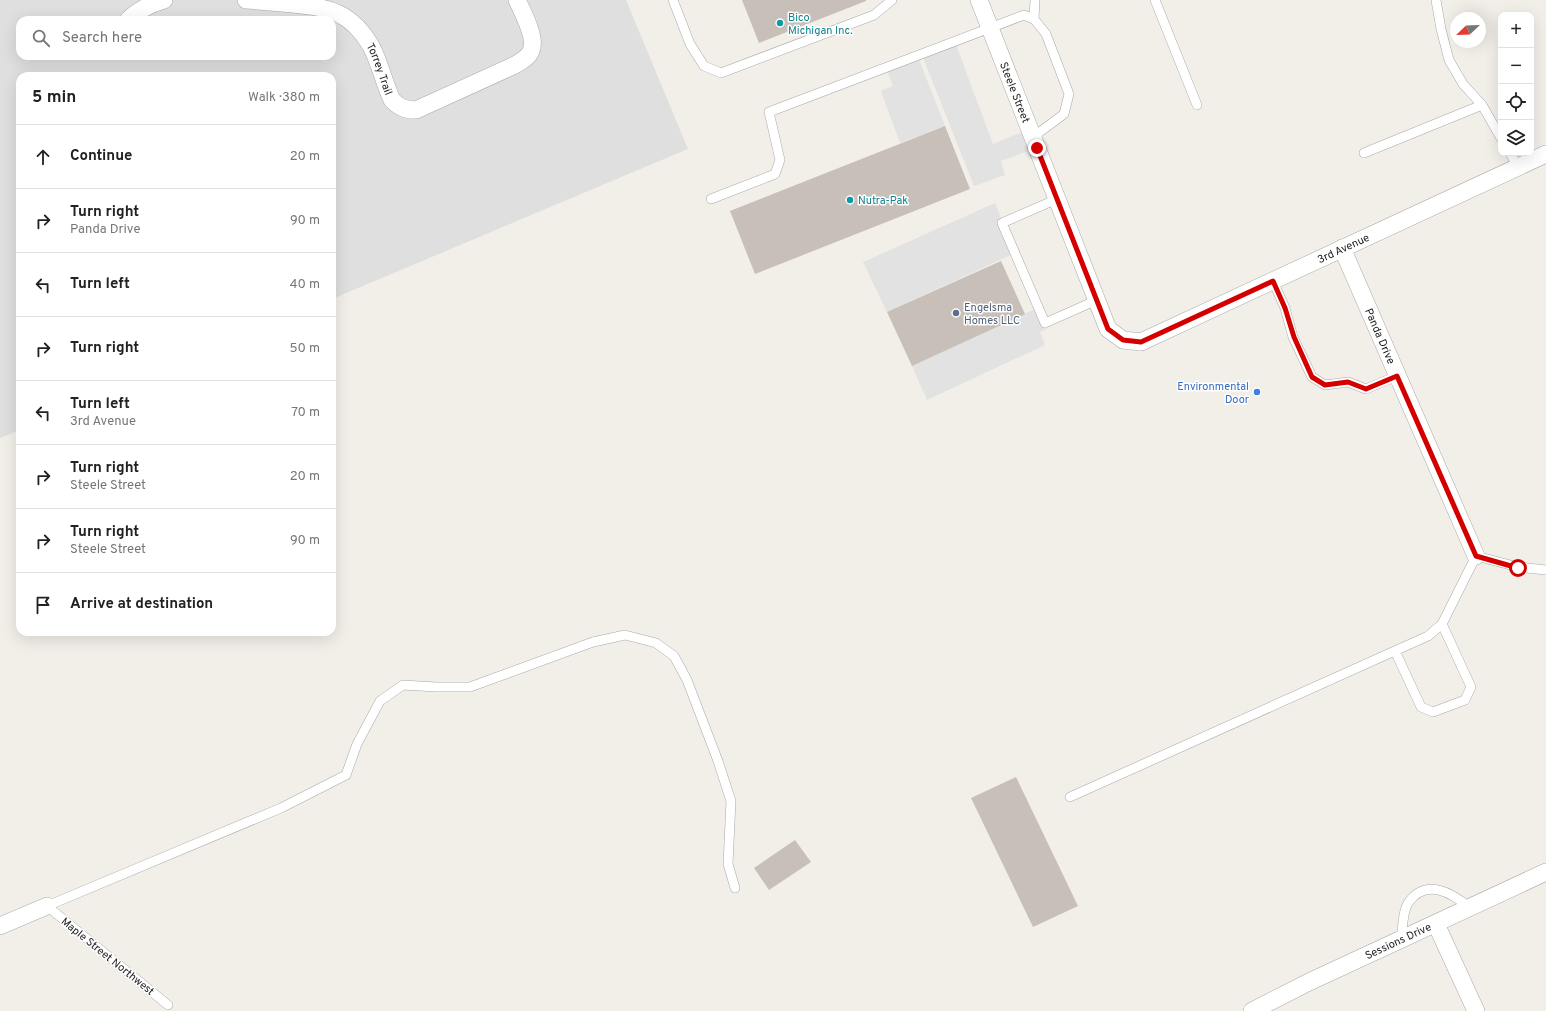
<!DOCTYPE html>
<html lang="en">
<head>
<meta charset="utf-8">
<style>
	:root { --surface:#fff; --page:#f2f2f2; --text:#222; --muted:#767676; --line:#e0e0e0 }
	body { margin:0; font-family:Overpass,sans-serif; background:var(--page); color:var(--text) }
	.controls { position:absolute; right:12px; top:12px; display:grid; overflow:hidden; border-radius:8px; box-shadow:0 4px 16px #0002 }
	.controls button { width:36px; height:36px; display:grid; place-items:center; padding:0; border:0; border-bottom:1px solid var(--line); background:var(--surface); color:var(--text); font:20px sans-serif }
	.compass { position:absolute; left:1450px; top:12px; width:36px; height:36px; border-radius:50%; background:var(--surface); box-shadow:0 4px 16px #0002; rotate:247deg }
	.stop { position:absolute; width:12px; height:12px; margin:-9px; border:3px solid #d40000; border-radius:50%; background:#fff }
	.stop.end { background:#d40000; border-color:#fff; box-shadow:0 1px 4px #0008 }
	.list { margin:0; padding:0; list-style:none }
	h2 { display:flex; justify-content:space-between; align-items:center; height:52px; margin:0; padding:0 16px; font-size:17px }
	h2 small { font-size:13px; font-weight:400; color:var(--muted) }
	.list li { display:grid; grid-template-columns:26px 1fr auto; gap:12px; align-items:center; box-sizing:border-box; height:64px; padding:0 16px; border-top:1px solid var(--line) }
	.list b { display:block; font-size:15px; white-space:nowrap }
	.list p { margin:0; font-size:13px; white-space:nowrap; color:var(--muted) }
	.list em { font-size:13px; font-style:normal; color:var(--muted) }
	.icon { flex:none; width:22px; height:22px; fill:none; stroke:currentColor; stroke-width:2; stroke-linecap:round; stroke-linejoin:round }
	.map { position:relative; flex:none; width:1546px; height:1011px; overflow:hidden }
	.search { position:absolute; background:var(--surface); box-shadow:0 4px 16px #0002; left:16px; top:16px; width:320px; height:44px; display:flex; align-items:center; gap:10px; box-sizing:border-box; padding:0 14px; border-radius:12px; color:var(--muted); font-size:15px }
	.panel { position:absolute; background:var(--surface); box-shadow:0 4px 16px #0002; left:16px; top:72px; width:320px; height:564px; border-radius:12px }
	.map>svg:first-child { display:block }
	.residential { fill:#e0dfdf; fill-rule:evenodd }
	.parking { fill:#e2e2e2 }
	.building { fill:#c7bfb8 }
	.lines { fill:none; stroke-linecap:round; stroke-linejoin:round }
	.service-casing { stroke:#a9a9a9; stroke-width:10 }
	.minor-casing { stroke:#a9a9a9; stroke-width:18 }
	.service { stroke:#fff; stroke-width:9 }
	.minor { stroke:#fff; stroke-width:17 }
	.route { stroke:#d40000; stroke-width:5 }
	.culture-dot { fill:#0f9aa8; stroke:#fff; stroke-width:1.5 }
	.service-dot { fill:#5c6f8a; stroke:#fff; stroke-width:1.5 }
	.shop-dot { fill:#3f7fe0; stroke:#fff; stroke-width:1.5 }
	.labels { text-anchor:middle; stroke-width:3; stroke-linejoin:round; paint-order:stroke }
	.culture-label { font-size:11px; fill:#0d838f; stroke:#fff; text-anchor:start }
	.street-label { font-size:11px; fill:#222; stroke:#fff }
	.service-label { font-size:11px; fill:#4e5e75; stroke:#fff; text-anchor:start }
	.shop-label { font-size:11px; fill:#366cbe; stroke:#fff; text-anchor:end }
</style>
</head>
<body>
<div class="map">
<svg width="1546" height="1011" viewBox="0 0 1546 1011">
	<rect width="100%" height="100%" fill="#f2efe9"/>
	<!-- residential -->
	<path class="residential" d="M0,0h626l62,149 -356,150v-223h-312v354l-20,8zM20,20h312v36h-312z"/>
	<!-- parking -->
	<path class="parking" d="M955,42l38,102 37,-15 7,19 -36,13 4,14 -31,11 -52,-131z
		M918,57l27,69 -45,17 -19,-52 12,-5 -7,-18z
		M995,203l20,50 -128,59 -24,-50z
		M1039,307l8,22 -7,3 5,13 -118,55 -15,-34z"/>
	<!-- building -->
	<path class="building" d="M742,0h124v1l-107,42z
		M945,126l25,63 -215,85 -25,-63z
		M1001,261l24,53 -113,52 -25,-54z
		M1016,777l62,129 -45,21 -62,-129z
		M795,840l16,22 -42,28 -15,-22z"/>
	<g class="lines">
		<!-- service casing -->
		<g class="service-casing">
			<path id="service" d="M673,0l17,44 14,22 17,7 153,-58 18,-15
				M1155,0l42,105
				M1436,0l5,29 8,31 14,24 19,21 19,33
				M1034,19l1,-19
				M1364,153l118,-48
				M1510,153l8,14
				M711,199l64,-25 5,-14 -11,-48 255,-97 10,4 12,15 23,60 -5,20 -31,23
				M1057,199l-55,24 43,100 52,-23
				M1273,281l12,27 8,29 19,40 13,8 23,-3 18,7 31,-13
				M1395,651l26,56 12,5 32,-12 6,-13 -29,-63
				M1070,797l358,-161 14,-12 34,-68 42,11 28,3
				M1401,940c2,-12 1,-27 7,-37 18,-26 44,-10 62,5
				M168,1005l-121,-99 234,-98 65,-33 11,-31 23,-43 23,-16 33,2h34l123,-45 32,-7 31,8 18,13 13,24 31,81 13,40 -3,63 7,24"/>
		</g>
		<!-- minor casing -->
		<g class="minor-casing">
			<g id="minor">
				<path id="s1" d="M246,0c15,1 30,3 46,4 37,3 59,8 79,42 9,17 13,37 21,54 8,8 14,10 24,10l99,-45c6,-4 13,-7 16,-14 6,-13 -8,-38 -14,-51"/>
				<path id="s2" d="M979,0l129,329 15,11 18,2 405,-188"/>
				<path d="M128,20c10,-10 23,-16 36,-20"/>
				<path id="s3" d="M1342,248l134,308"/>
				<path d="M1436,924l40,87"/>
				<path d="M0,926l47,-20"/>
				<path id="s4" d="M1252,1011l57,-29 237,-110"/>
			</g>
		</g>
		<!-- service -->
		<use href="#service" class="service"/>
		<!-- minor -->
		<use href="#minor" class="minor"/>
	</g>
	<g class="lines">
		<!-- route -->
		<path class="route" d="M1037,148l71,181 15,11 18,2 132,-61 12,27 9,29 18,40 13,8 23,-3 18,7 31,-13 79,180 42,12"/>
	</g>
	<!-- markers -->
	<g class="culture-dot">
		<circle cx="780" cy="23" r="4"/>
		<circle cx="850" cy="200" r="4"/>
	</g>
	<circle class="service-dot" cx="956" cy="313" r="4"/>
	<circle class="shop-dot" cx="1257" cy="392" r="4"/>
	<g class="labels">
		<!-- culture labels -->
		<g class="culture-label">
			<text x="788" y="21">Bico<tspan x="788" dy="13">Michigan Inc.</tspan></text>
			<text x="858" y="204">Nutra-Pak</text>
		</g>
		<!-- street labels -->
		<g class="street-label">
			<text dy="4" stroke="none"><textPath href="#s1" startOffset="165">Torrey Trail</textPath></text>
			<text dy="4" stroke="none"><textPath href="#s2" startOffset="99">Steele Street</textPath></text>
			<text dy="4" stroke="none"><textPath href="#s2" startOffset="613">3rd Avenue</textPath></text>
			<text dy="4" stroke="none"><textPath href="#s3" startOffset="96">Panda Drive</textPath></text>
			<text dy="4" stroke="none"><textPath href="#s4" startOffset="162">Sessions Drive</textPath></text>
			<text transform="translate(108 956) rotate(39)" y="4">Maple Street Northwest</text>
		</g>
		<!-- service labels -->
		<g class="service-label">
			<text x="964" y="311">Engelsma<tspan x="964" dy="13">Homes LLC</tspan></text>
		</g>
		<!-- shop labels -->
		<g class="shop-label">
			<text x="1249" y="390">Environmental<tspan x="1249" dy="13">Door</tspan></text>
		</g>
	</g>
</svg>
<div class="controls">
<button>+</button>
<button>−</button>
<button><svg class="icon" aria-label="locate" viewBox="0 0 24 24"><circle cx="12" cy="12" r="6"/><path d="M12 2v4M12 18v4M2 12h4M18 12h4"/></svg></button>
<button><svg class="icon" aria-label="layers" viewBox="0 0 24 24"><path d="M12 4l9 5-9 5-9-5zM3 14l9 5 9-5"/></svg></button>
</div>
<svg class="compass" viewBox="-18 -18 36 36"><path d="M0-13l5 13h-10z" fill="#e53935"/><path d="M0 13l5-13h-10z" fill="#767676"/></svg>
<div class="stop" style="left:1518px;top:568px"></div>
<div class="stop end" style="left:1037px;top:148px"></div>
<div class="search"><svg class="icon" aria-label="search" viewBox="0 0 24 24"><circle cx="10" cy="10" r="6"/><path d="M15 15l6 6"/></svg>Search here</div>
<section class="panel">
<h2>5 min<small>Walk · 380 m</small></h2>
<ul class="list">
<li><svg class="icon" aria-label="ahead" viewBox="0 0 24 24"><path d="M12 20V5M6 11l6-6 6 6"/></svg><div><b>Continue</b></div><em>20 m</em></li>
<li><svg class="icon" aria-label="right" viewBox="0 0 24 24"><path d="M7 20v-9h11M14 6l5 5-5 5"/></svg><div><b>Turn right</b><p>Panda Drive</p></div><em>90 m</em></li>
<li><svg class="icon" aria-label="left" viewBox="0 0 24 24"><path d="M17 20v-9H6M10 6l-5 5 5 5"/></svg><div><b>Turn left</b></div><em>40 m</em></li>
<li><svg class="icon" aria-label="right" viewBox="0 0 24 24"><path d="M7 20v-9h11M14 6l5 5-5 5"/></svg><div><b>Turn right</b></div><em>50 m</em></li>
<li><svg class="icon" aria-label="left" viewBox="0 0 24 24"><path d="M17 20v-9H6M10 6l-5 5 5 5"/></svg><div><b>Turn left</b><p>3rd Avenue</p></div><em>70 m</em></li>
<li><svg class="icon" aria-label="right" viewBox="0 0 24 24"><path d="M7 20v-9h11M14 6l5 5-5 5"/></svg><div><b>Turn right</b><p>Steele Street</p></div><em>20 m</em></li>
<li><svg class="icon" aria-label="right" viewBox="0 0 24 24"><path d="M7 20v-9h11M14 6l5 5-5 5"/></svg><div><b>Turn right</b><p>Steele Street</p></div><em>90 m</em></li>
<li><svg class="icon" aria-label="arrive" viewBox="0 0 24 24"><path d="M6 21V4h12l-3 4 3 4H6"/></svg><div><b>Arrive at destination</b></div></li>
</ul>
</section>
</div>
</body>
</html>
